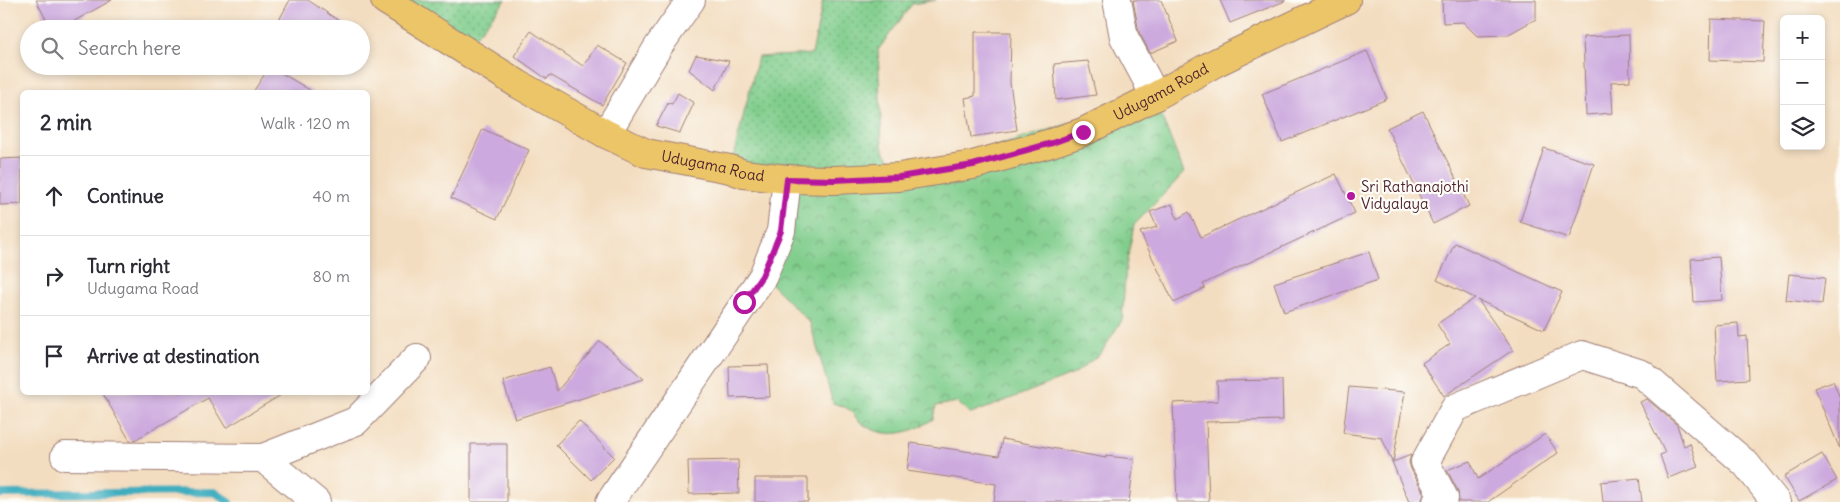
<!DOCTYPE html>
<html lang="en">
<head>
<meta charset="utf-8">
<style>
	:root { --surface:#fff; --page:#f7f7f7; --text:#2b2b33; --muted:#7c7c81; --line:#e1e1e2 }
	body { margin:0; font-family:Delius,sans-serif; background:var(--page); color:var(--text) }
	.controls { position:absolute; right:15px; top:15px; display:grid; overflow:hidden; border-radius:8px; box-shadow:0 2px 8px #0003 }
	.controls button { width:45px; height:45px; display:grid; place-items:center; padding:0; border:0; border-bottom:1px solid var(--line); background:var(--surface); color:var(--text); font:25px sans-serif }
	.stop { position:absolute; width:15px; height:15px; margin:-11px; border:4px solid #b5179e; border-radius:50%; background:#fff }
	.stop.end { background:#b5179e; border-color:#fff; box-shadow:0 1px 5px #0008 }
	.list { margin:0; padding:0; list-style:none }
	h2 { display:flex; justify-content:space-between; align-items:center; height:65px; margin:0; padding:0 20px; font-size:21px }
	h2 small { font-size:16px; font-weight:400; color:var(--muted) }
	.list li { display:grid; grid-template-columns:32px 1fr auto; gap:15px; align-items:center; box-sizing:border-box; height:80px; padding:0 20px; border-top:1px solid var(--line) }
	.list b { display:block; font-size:19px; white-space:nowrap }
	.list p { margin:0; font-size:16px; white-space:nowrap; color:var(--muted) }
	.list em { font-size:16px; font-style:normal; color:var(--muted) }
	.icon { flex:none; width:28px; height:28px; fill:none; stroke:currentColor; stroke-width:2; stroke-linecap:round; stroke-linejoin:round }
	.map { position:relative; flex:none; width:1840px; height:502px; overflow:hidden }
	.search { position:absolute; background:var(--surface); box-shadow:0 2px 8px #0003; left:20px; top:20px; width:350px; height:55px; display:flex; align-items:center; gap:12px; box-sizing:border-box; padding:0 18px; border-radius:28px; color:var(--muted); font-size:19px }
	.panel { position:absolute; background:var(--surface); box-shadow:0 2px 8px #0003; left:20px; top:90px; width:350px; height:305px; border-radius:8px }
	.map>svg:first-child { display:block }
	.grass { fill:url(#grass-dots); stroke:#65765c }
	.park { fill:url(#park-crowns); stroke:#65765c }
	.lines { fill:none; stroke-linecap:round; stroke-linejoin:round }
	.stream { stroke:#41aebf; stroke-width:8 }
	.building { fill:#cca9de }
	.minor-casing { stroke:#9e7e76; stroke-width:30 }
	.major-casing { stroke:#9e7e76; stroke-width:30 }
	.minor { stroke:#fff; stroke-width:28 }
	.major { stroke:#edc569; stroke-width:28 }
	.route { stroke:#b5179e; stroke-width:6 }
	.poi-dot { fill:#b5179e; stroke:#fdfcf7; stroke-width:2 }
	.labels { text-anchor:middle; stroke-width:4.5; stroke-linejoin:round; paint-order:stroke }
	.street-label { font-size:15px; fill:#4a1f2b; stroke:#fdfcf7 }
	.poi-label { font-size:15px; fill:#4a1f2b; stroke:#fdfcf7; text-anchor:start }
</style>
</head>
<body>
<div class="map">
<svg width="1840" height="502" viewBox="0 0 1840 502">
	<defs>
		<pattern id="grass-dots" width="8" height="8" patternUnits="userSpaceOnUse" patternTransform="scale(1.25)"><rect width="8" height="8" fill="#80cd8c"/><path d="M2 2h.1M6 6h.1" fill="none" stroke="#6ba673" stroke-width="1.8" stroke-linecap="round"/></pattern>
		<pattern id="park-crowns" width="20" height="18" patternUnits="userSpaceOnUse" patternTransform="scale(1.25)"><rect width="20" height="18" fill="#80cd8c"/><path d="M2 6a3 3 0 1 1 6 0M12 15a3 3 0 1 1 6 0" fill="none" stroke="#6ba673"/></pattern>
	</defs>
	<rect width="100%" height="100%" fill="#fdfcf7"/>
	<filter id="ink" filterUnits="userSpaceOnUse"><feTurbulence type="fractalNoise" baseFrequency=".02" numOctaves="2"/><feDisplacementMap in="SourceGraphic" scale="10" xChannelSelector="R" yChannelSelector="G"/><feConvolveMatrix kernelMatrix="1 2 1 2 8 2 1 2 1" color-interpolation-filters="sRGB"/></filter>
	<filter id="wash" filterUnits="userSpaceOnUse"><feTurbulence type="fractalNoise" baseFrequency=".0096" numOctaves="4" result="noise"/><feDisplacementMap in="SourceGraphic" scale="20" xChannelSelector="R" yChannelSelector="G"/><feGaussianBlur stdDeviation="1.12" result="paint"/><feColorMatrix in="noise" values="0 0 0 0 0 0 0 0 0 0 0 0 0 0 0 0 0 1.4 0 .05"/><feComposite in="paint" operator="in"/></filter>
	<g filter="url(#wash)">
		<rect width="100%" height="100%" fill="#f3ddc0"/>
		<!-- grass -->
		<path class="grass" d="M385,0h121l-42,50z
			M823,0h113l-24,4 -34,46 4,97 17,30 -169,-8 28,-112 54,-3z"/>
		<!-- park -->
		<path class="park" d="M1154,97l30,76 -50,52 -8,41 -4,54 -21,33 -27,21 -103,40 -14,-12 -21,4 -3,13c-23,16 -52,22 -75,1 -3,-3 -4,-7 -7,-9 -4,-4 -13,-6 -18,-8l-23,-80 -47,-47 24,-97 112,-2z"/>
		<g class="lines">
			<!-- stream -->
			<path class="stream" d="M0,494l215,-2 14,10"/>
		</g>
		<g id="blocks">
			<!-- building -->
			<path class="building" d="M36,0h76l-52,29h-9z
				M290,0h18l43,29h-77z
				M1133,0h28l17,41 -28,12 -11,-21z
				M1220,0h65v1l-55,22z
				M1442,0h94v19l-29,16 -30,1 -14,-14 -20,1z
				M1711,19l54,2 -2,41 -53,-2z
				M531,31l52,35 14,-21 30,18 -25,42 -52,-30 -3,4 -33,-23z
				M975,32h36l-1,51 7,47 -46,7 -6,-39 10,-2z
				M1629,35l1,46 -19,1 2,31 -27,2 -3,-78z
				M1367,51l20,48 -105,43 -20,-48z
				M696,55l33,6 -14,29 -26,-20z
				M1088,61l8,34 -40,5 -2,-36z
				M270,66l43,26h-60z
				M678,93l16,10 -14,30 -24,-7 12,-23 4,1z
				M1423,111l46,95 -36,18 -46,-96z
				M483,129l46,21 -32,69 -46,-21z
				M1544,148l50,16 -25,74 -49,-16z
				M22,158v46l-22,1v-46z
				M1336,174l19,39 -152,71 2,4 -31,15 -34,-71 17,-5 -7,-15 22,-8 5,15 12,-7 12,25z
				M1455,243l107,49 -18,38 -66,-30 35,50 -69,46 -22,-33 28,-19 -13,-20 38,-26 -38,-18z
				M1369,252l9,28 -94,32 -10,-29z
				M1719,257l3,43 -28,2 -3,-43z
				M1789,274l36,4 -3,26 -36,-4z
				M1738,323l1,14 8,-1 2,43 -32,2 -3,-56z
				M600,341l44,38 -129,40 -12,-38 47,-14 7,24z
				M768,365l2,32 -40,1 -1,-32z
				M1282,380l1,40 -77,2 3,80h-32l-4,-99 45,-2 -1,-20z
				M1833,381l7,17v51l-26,-61z
				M1349,387l56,5 -12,70 18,-7 -2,7 2,7 13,25 -3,8h-12l-27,-64 -39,-5z
				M102,392h184l-60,36 -18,-30 -75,43h-3z
				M1647,399l30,26 7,21 6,-3 8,24 -30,11 -8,-23 5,-2 -25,-51z
				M579,421l35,36 -23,23 -35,-35z
				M1545,434l13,19 -70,49h-29l-1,-11 -11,-21 23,-9 8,18z
				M1002,439l104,19v-2l28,3 -5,43h-135l2,-18 -89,-13 4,-28 88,13z
				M471,444h36v58h-36z
				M1822,454l15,26 -38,21 -15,-25z
				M738,460l1,33 -50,1 -1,-33z
				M755,478h53v24h-53z
				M1639,478l3,24h-39l-2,-20z"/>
		</g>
	</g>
	<g filter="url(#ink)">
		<use href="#blocks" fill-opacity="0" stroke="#9e7e76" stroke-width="1"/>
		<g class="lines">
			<!-- minor casing -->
			<g class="minor-casing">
				<path id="minor" d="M1117,0l7,37 23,43 7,17
					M606,134l52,-87 33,-47
					M65,456l198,2
					M316,502l-53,-44 93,-37 61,-63
					M610,502l153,-226 18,-45 6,-52
					M1437,502l7,-4 -19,-36 30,-54 127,-53 60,19 104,90 30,38"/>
			</g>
			<!-- major casing -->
			<g class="major-casing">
				<g id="major">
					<path id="s1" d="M385,0l133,84 88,50 40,19 84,16 14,5 43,5 47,1 65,-3 74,-12 78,-22 32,-11 71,-35 61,-34 131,-63"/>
				</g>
			</g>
			<!-- minor -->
			<use href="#minor" class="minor"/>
			<!-- major -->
			<use href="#major" class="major"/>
		</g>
	</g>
	<g class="lines" filter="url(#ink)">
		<!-- route -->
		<path class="route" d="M744,302l18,-26 19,-45 6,-52 47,1 65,-3 74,-12 79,-22 31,-11"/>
	</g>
	<!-- markers -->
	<circle class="poi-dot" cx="1351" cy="196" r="5"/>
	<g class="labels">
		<!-- street labels -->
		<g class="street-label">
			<text dy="5" stroke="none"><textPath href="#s1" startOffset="836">Udugama Road</textPath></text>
			<text dy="5" stroke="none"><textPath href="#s1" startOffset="371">Udugama Road</textPath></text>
		</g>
		<!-- poi labels -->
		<g class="poi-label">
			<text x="1361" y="192">Sri Rathanajothi<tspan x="1361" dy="17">Vidyalaya</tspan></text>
		</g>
	</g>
</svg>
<div class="controls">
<button>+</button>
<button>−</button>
<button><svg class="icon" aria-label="layers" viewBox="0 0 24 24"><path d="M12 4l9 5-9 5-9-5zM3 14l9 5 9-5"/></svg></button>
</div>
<div class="stop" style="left:744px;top:302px"></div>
<div class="stop end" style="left:1083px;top:132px"></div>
<div class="search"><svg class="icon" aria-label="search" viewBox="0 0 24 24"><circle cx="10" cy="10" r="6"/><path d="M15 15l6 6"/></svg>Search here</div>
<section class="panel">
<h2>2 min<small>Walk · 120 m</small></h2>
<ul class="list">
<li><svg class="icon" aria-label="ahead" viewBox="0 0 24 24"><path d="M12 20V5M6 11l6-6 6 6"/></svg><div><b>Continue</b></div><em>40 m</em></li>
<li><svg class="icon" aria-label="right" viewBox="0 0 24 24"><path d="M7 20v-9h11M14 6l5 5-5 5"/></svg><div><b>Turn right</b><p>Udugama Road</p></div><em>80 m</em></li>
<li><svg class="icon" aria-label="arrive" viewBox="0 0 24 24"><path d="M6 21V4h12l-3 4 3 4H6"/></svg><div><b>Arrive at destination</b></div></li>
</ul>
</section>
</div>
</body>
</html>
